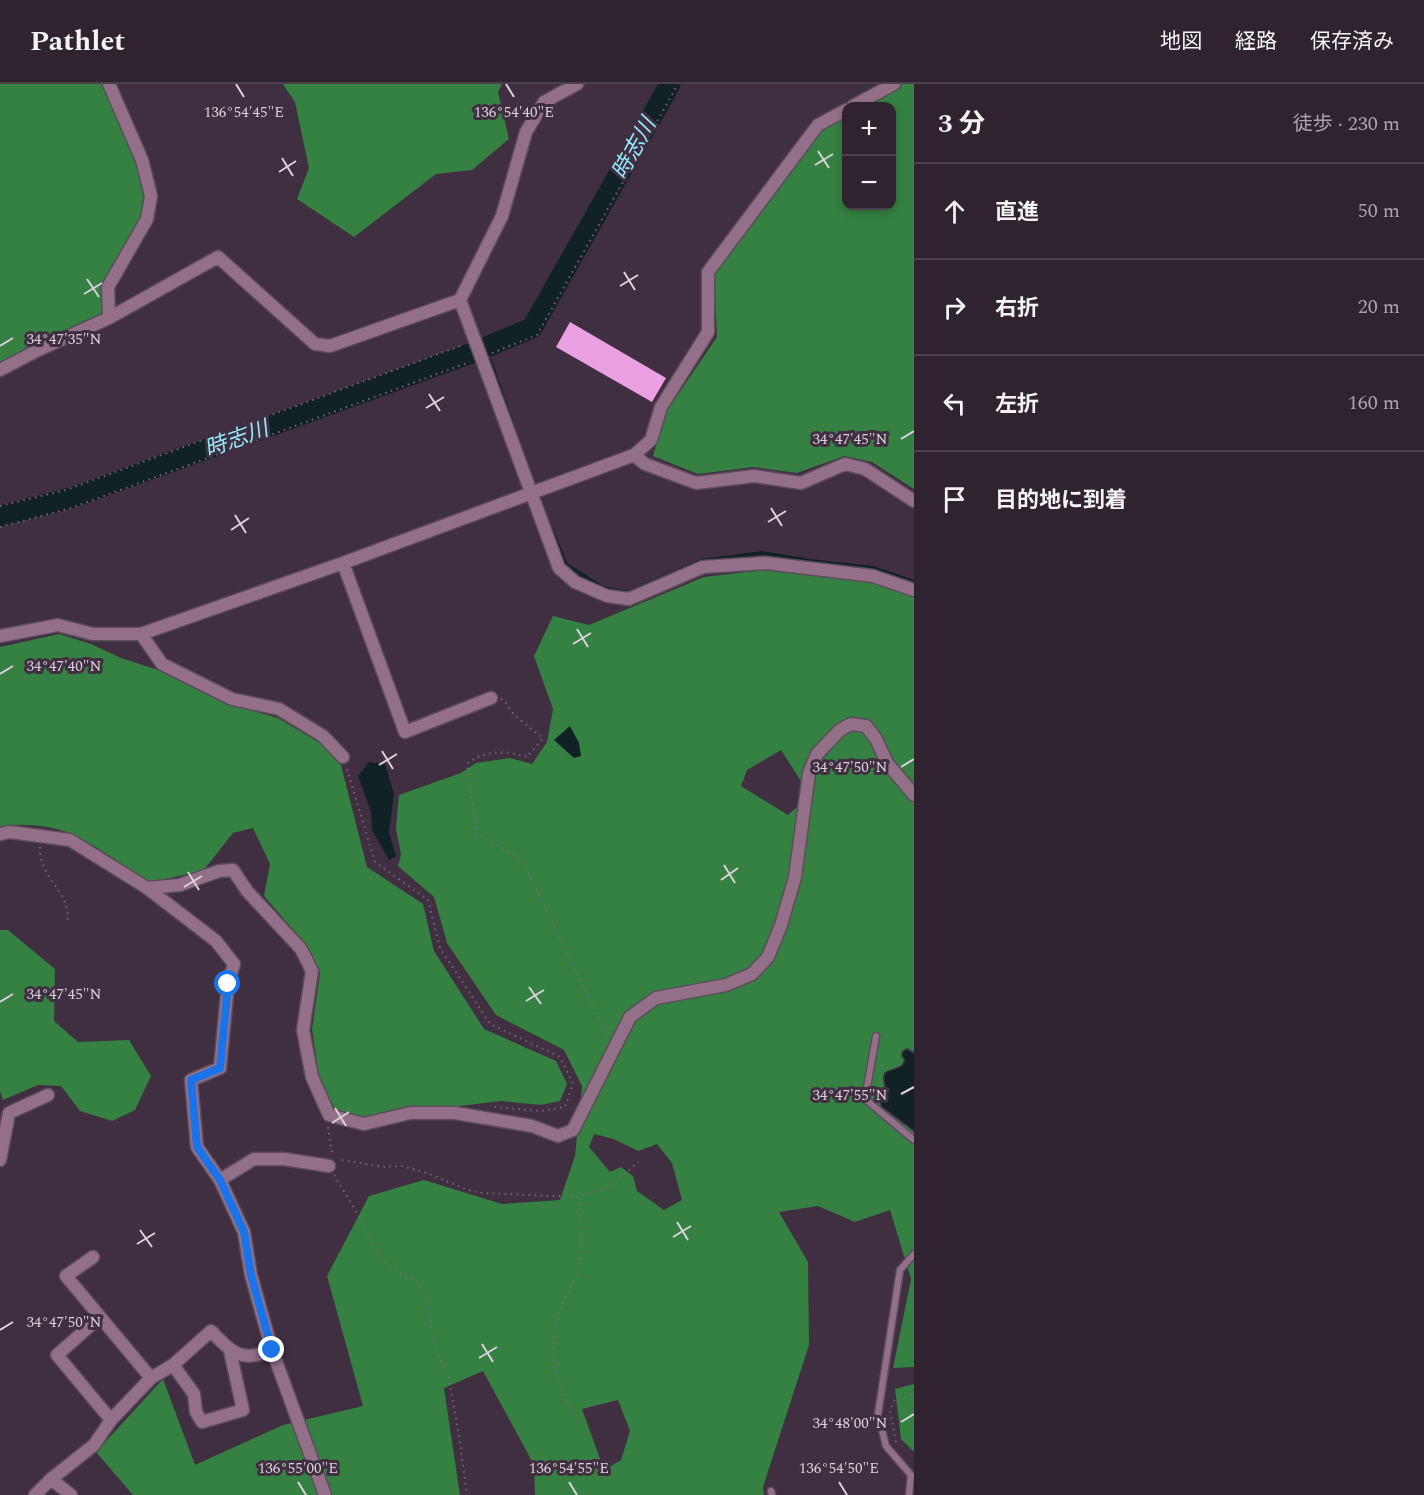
<!DOCTYPE html>
<html lang="ja">
<head>
<meta charset="utf-8">
<style>
	:root { --surface:#302330; --page:#3c2f3c; --text:#f1f3f6; --muted:#a8a4ab; --line:#4b404c }
	body { margin:0; font-family:Spectral,"Noto Sans JP",serif; background:var(--page); color:var(--text) }
	.controls { position:absolute; right:18px; top:18px; display:grid; overflow:hidden; border-radius:12px; box-shadow:0 3px 9px #0003 }
	.controls button { width:54px; height:54px; display:grid; place-items:center; padding:0; border:0; border-bottom:2px solid var(--line); background:var(--surface); color:var(--text); font:30px sans-serif }
	.stop { position:absolute; width:18px; height:18px; margin:-14px; border:4px solid #1a73e8; border-radius:50%; background:#fff }
	.stop.end { background:#1a73e8; border-color:#fff; box-shadow:0 2px 6px #0008 }
	.list { margin:0; padding:0; list-style:none }
	h2 { display:flex; justify-content:space-between; align-items:center; height:78px; margin:0; padding:0 24px; font-size:26px }
	h2 small { font-size:20px; font-weight:400; color:var(--muted) }
	.list li { display:grid; grid-template-columns:39px 1fr auto; gap:18px; align-items:center; box-sizing:border-box; height:96px; padding:0 24px; border-top:2px solid var(--line) }
	.list b { display:block; font-size:22px; white-space:nowrap }
	.list em { font-size:20px; font-style:normal; color:var(--muted) }
	.icon { flex:none; width:33px; height:33px; fill:none; stroke:currentColor; stroke-width:2; stroke-linecap:round; stroke-linejoin:round }
	.map { position:relative; flex:none; width:914px; height:1411px; overflow:hidden }
	header { display:flex; align-items:center; gap:36px; box-sizing:border-box; height:84px; padding:0 30px; background:var(--surface); border-bottom:2px solid var(--line) }
	header strong { font-size:28px }
	nav { display:flex; gap:33px; margin-inline-start:auto; font-size:21px }
	main { display:flex }
	aside { flex:1; background:var(--surface) }
	.map>svg:first-child { display:block }
	.forest { fill:#348142; fill-rule:evenodd }
	.water { fill:#102225 }
	.lines { fill:none; stroke-linecap:round; stroke-linejoin:round }
	.stream { stroke:#102225; stroke-width:4 }
	.river { stroke:#102225; stroke-width:21 }
	.building { fill:#eba0e2 }
	.lane-casing { stroke:#5c4c5c; stroke-width:9 }
	.street-casing { stroke:#5c4c5c; stroke-width:15 }
	.path { stroke:#756675; stroke-width:2; stroke-dasharray:1.5 4.5; stroke-linecap:butt }
	.lane { stroke:#937088; stroke-width:6 }
	.street { stroke:#937088; stroke-width:12 }
	.route { stroke:#1a73e8; stroke-width:8 }
	.ticks { fill:none; stroke:#dbd0db; stroke-width:2 }
	.labels { text-anchor:middle; stroke-width:6; stroke-linejoin:round; paint-order:stroke }
	.water-label { font-size:22px; font-style:italic; fill:#8febfe; stroke:#402f40 }
	.ticks-label { font-size:15px; text-anchor:middle; fill:#dbd0db; stroke:#402f40; stroke-width:6; stroke-linejoin:round; paint-order:stroke }
</style>
</head>
<body>
<header>
<strong>Pathlet</strong>
<nav><a>地図</a><a>経路</a><a>保存済み</a></nav>
</header>
<main>
<div class="map">
<svg width="914" height="1411" viewBox="0 0 914 1411">
	<rect width="100%" height="100%" fill="#402f40"/>
	<!-- forest -->
	<path class="forest" d="M0,0h102l34,77 8,38 -4,18 -39,70 1,26 -70,32 -32,18z
		M283,0h219l-4,8 11,47 -37,31 -36,4 -82,63 -57,-38 12,-31 -14,-66z
		M892,0h22v405l-42,-27 -28,-6 -47,17 -44,-6 -55,7 -45,-18 13,-44 51,-75 -3,-64 105,-141 27,-18v92h46v-100h-35z
		M764,486l107,12 43,15v455l-7,-4 -5,3 -1,5 3,4 -2,5c-18,9 -23,2 -16,28l-7,9 2,5 33,25v235l-21,1 18,-89 -21,-69 -35,12 -37,-16 -39,6 29,50 1,83 -46,142 1,8h-229l-1,-30 -51,-94 -39,17 16,107h-327l-37,-43 67,-73 32,86 88,-40 80,-19 -36,-130 42,-80 55,-16 78,24 58,-4 15,-44 7,-70 -18,-36 -68,-35 -49,-72 -13,-46 -36,-31 3,-12 -5,-25 3,-34 62,-22 15,-10 34,-5 22,6 15,-22 6,-33 -19,-53 19,-40 36,9 115,-48zM781,666l29,45 -22,20 -47,-29 6,-16zM594,1050l20,5 24,12 19,-7 15,19 10,37 -18,10 -27,-19 -4,-15 -12,-9 -11,5 -21,-25zM618,1316l12,31 -9,29 -17,10 -22,-61z
		M59,550l32,10 30,14 40,13 67,33 50,14 45,27 18,20 26,102 56,37 11,47 50,78 72,32 11,23 -7,17 -19,4 -40,-4 -50,6h-39l-48,11 -28,-7 -17,-34 -7,-48 8,-56 -12,-26 -44,-51 6,-32 -17,-36 -20,5 -30,38 -53,11c-25,-15 -50,-34 -76,-47 -18,-9 -55,-13 -74,-8v-180z
		M0,846h8l47,39 -1,52 24,21 51,-2 22,36 -16,34 -23,11 -32,-10 -19,-25 -23,-1 -35,15 -3,-9z
		M914,1300v68l-13,-13 -6,-50z"/>
	<!-- water -->
	<path class="water" d="M570,642l9,17 2,13 -7,2 -20,-18z
		M369,678l16,2 9,30 -5,39 7,23 -7,4 -17,-30 -1,-18 -13,-36z
		M907,966l7,4v76l-32,-24 -1,-4 7,-8c-11,-35 10,-15 18,-34l-3,-4v-4z"/>
	<g class="lines">
		<!-- stream -->
		<path class="stream" d="M490,277l24,69
			M551,445l15,36 37,23 25,5 73,-32 61,-8 48,8 63,7 41,14"/>
		<!-- river -->
		<path class="river" d="M489,262l43,-18 138,-244
			M0,432l71,-18 398,-144"/>
	</g>
	<!-- building -->
	<path class="building" d="M570,238l96,56 -14,24 -96,-55z"/>
	<g class="lines">
		<!-- lane casing -->
		<g class="lane-casing">
			<path id="lane" d="M876,952l-11,63 49,41
				M771,1407l1,4
				M909,1411l2,-20 -25,-29 -8,-32 22,-144 14,-16"/>
		</g>
		<!-- street casing -->
		<g class="street-casing">
			<path id="street" d="M853,22l41,-22
				M460,216l99,268 16,14 32,14 22,3 74,-32 63,-4 107,13 41,14
				M109,234l-1,-31 39,-68 4,-23 -9,-36 -33,-76
				M0,286l36,-19 73,-33 109,-61 97,87 15,2 130,-46 42,-84 24,-84 18,-30 33,-18
				M634,371l11,9 51,19 58,-7 47,7 44,-19 20,5 49,32
				M343,479l62,169 86,-34
				M141,550l21,30 70,35 47,10 44,27 20,21
				M0,552l58,-11 35,9h48l202,-71 291,-108 17,-15 10,-33 47,-75v-60l110,-147 28,-15
				M0,750l10,-2 60,8 77,48 69,53 18,23 -6,20 -8,84 -29,12 6,67 23,33 24,52 7,43 21,75 53,145
				M147,804l33,-3 39,-14 14,-1 14,21 54,58 11,22 -9,59 9,47 17,38 35,9 46,-11h45l77,13 26,10 15,-6 57,-113 26,-19 70,-13 26,-11 16,-17 13,-32 14,-48 14,-104 8,-19 23,-24 11,-6 15,2 10,13 11,24 27,32
				M0,1076l9,-47 39,-18
				M220,1096l34,-21h30l45,7
				M93,1173l-27,19 85,102
				M100,1233l-43,38 54,65
				M173,1281l21,29 2,18 6,10 41,-12 -13,-59
				M51,1395l20,16
				M35,1411l16,-16 43,-34 17,-25 40,-42 22,-13 38,-34c21,22 31,32 61,19"/>
		</g>
		<!-- path -->
		<path class="path" d="M492,269l45,-18 141,-251
			M0,422l66,-16 397,-145
			M0,443l71,-19 399,-146
			M501,615l3,1 10,15 29,23 -16,19c-20,-7 -44,-7 -60,7l10,70c16,10 33,16 47,29l83,173
			M347,685l28,93 53,38 12,48 50,76 70,33 13,27 -8,23 -24,4 -47,-4
			M40,763c-1,34 33,44 27,77
			M328,1043l4,27
			M342,1076l41,7 19,-1 25,7 41,17 14,3 68,3h29l30,-8 29,-26
			M334,1091l26,43 20,39 7,8 32,19 6,9 3,9 5,39 16,39 10,55 8,60
			M579,1113c1,19 4,48 1,65 -2,14 -11,27 -16,39 -20,46 -10,81 16,122
			M896,1358l-6,-31 5,-12 19,-5"/>
		<!-- lane -->
		<use href="#lane" class="lane"/>
		<!-- street -->
		<use href="#street" class="street"/>
	</g>
	<g class="lines">
		<!-- route -->
		<path class="route" d="M228,900l-8,84 -29,12 6,67 23,33 24,52 7,43 21,75"/>
	</g>
	<!-- ticks -->
	<path class="ticks" d="M236,0l8,13M506,0l8,13M818,67l11,17M282,74l11,18M815,81l18,-11M279,88l17,-11M624,188l11,18M87,195l12,18M620,202l18,-11M84,210l18,-11M0,262l13,-8M429,310l11,17M426,324l18,-11M901,355l13,-8M771,424l11,18M235,431l11,18M768,438l18,-11M231,446l18,-12M577,545l11,18M573,560l18,-11M0,590l13,-8M382,667l11,18M379,681l18,-11M901,683l13,-8M724,781l11,18M188,788l11,18M721,796l17,-12M184,803l18,-11M529,903l12,17M526,917l18,-11M0,918l13,-8M901,1010l13,-7M335,1024l11,18M332,1039l17,-11M677,1138l11,18M140,1146l12,17M673,1153l18,-11M137,1160l18,-11M0,1246l13,-8M482,1260l11,18M479,1274l18,-11M901,1338l13,-8M298,1398l8,13M569,1398l8,13M839,1398l8,13"/>
	<g class="labels">
		<!-- water labels -->
		<g class="water-label">
			<text transform="translate(633 64) rotate(-61)" y="8">時志川</text>
			<text transform="translate(236 354) rotate(-20)" y="8">時志川</text>
		</g>
	</g>
	<g class="ticks-label">
		<text x="244" y="33">136°54'45"E</text>
		<text x="514" y="33">136°54'40"E</text>
		<text x="64" y="260">34°47'35"N</text>
		<text x="850" y="360">34°47'45"N</text>
		<text x="64" y="587">34°47'40"N</text>
		<text x="850" y="688">34°47'50"N</text>
		<text x="64" y="915">34°47'45"N</text>
		<text x="850" y="1016">34°47'55"N</text>
		<text x="64" y="1243">34°47'50"N</text>
		<text x="850" y="1344">34°48'00"N</text>
		<text x="298" y="1389">136°55'00"E</text>
		<text x="569" y="1389">136°54'55"E</text>
		<text x="839" y="1389">136°54'50"E</text>
	</g>
</svg>
<div class="controls">
<button>+</button>
<button>−</button>
</div>
<div class="stop" style="left:228px;top:900px"></div>
<div class="stop end" style="left:272px;top:1266px"></div>
</div>
<aside>
<h2>3 分<small>徒歩 · 230 m</small></h2>
<ul class="list">
<li><svg class="icon" aria-label="ahead" viewBox="0 0 24 24"><path d="M12 20V5M6 11l6-6 6 6"/></svg><div><b>直進</b></div><em>50 m</em></li>
<li><svg class="icon" aria-label="right" viewBox="0 0 24 24"><path d="M7 20v-9h11M14 6l5 5-5 5"/></svg><div><b>右折</b></div><em>20 m</em></li>
<li><svg class="icon" aria-label="left" viewBox="0 0 24 24"><path d="M17 20v-9H6M10 6l-5 5 5 5"/></svg><div><b>左折</b></div><em>160 m</em></li>
<li><svg class="icon" aria-label="arrive" viewBox="0 0 24 24"><path d="M6 21V4h12l-3 4 3 4H6"/></svg><div><b>目的地に到着</b></div></li>
</ul>
</aside>
</main>
</body>
</html>
